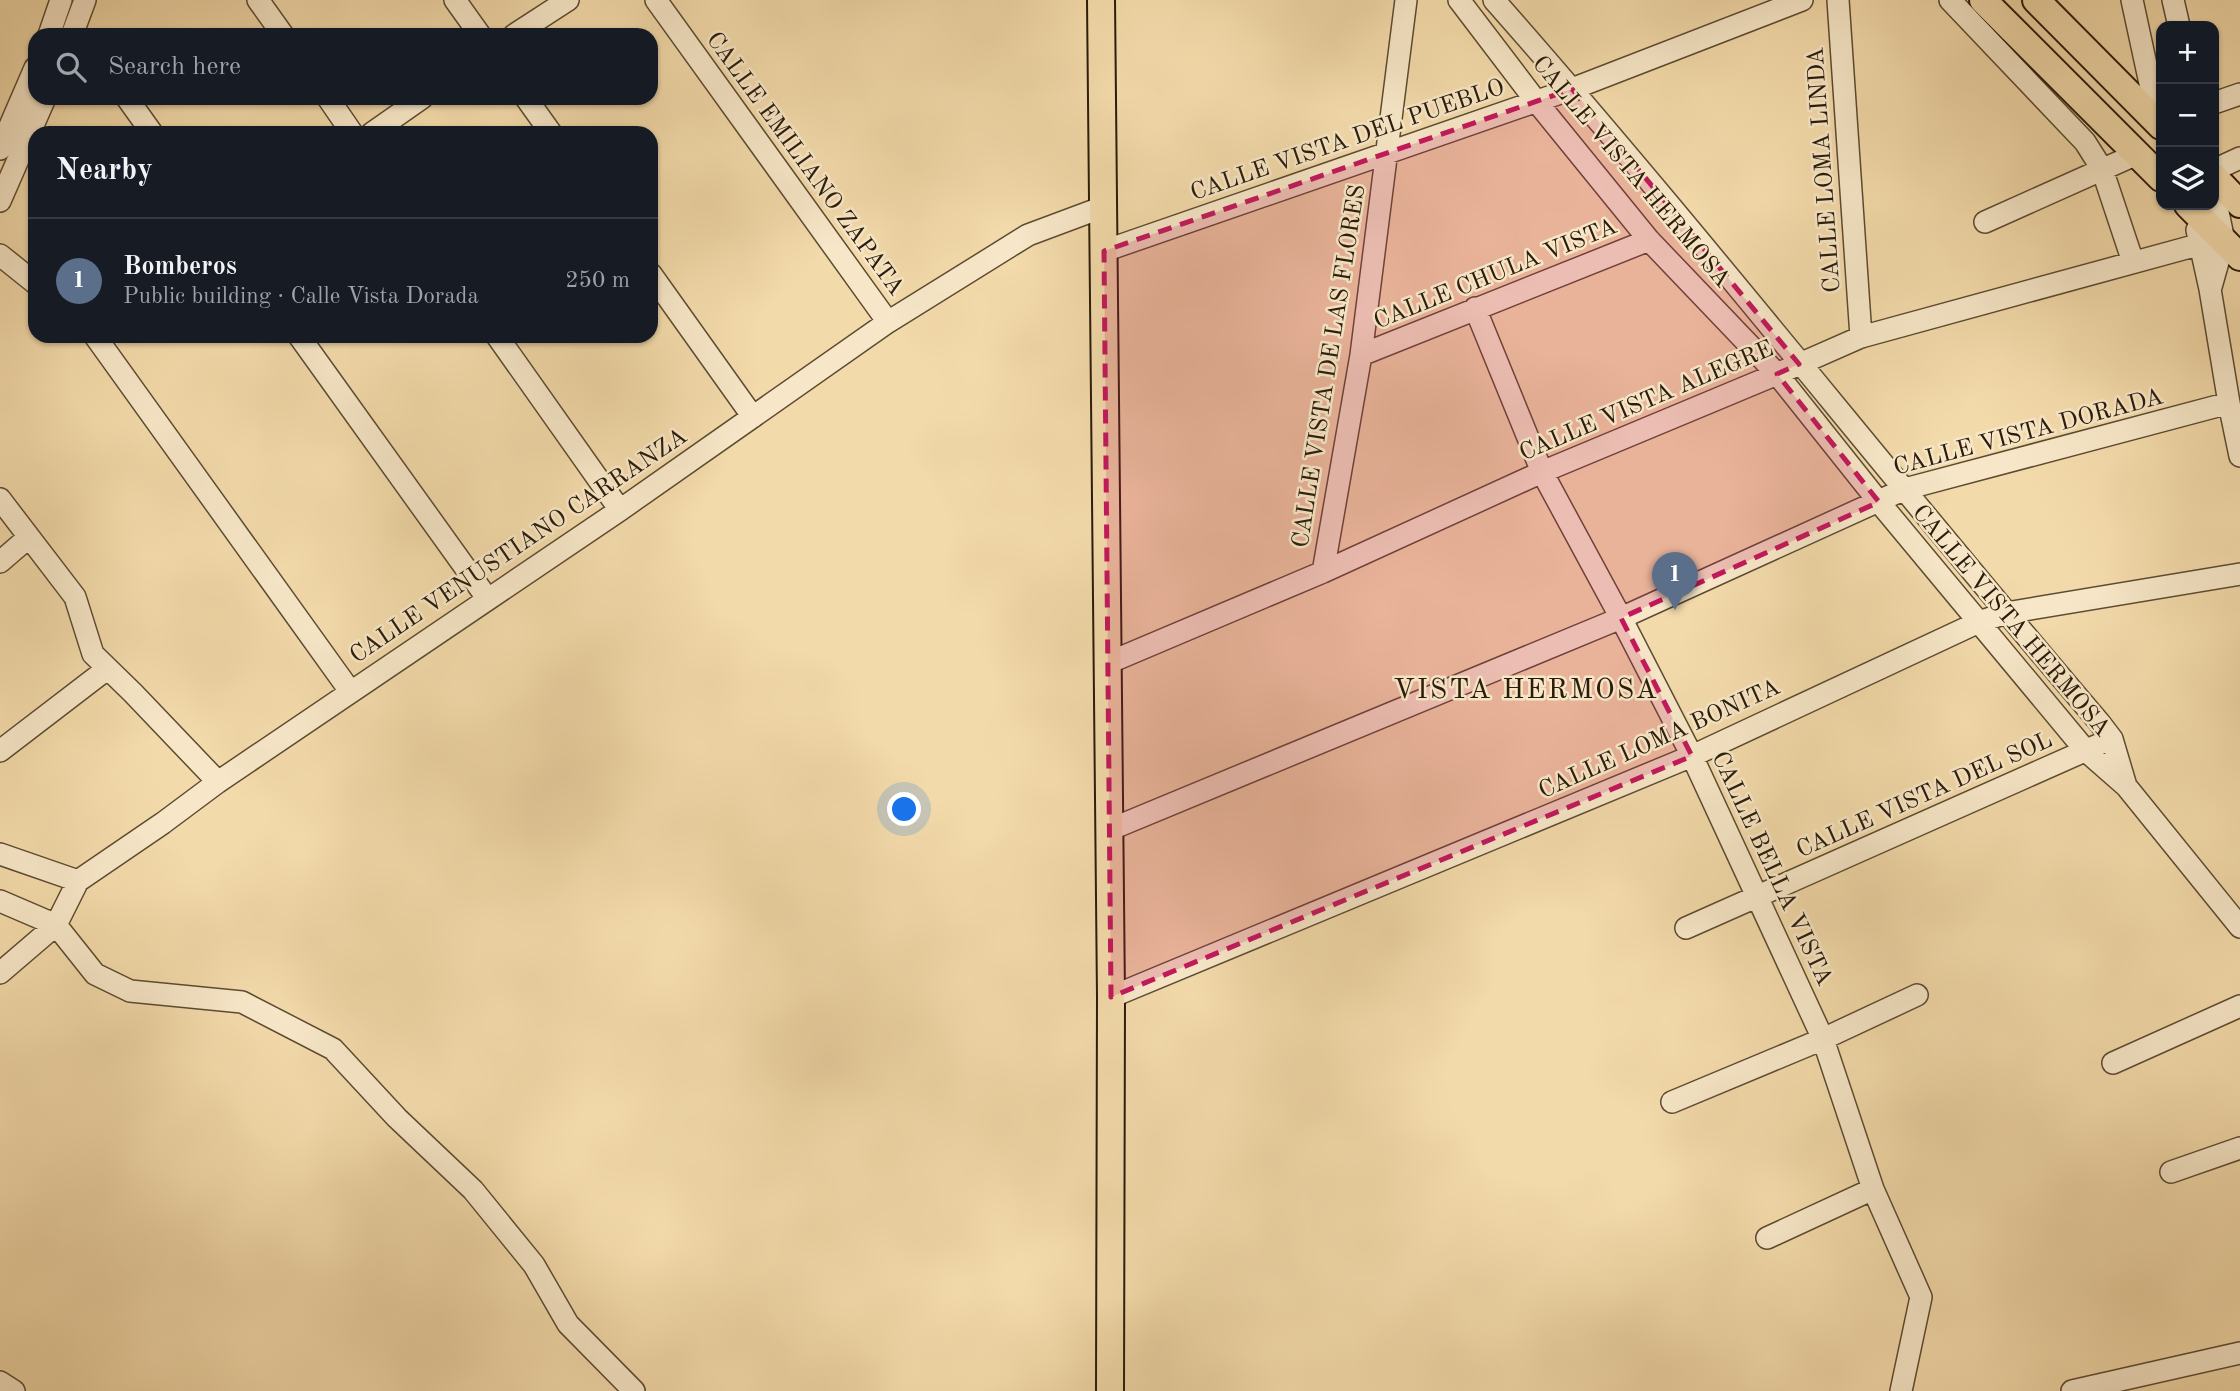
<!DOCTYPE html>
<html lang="en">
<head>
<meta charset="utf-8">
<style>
	:root { --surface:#171b24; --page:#242831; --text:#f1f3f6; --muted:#9ea1a6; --line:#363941; --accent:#c59692 }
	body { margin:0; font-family:"Old Standard TT",serif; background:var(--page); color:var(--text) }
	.controls { position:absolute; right:21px; top:21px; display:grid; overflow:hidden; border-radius:14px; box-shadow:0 2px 5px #0004 }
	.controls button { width:63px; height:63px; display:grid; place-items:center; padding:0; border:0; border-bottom:2px solid var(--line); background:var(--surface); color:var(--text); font:35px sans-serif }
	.you { position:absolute; left:905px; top:810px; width:24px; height:24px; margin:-18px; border:5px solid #fff; border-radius:50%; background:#1a73e8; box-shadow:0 0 0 10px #1a73e833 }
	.badge { display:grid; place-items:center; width:46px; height:46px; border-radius:50%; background:var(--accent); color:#fff; font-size:23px; font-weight:700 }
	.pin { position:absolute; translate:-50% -58px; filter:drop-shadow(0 2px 4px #0008) }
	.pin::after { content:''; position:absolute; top:37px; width:24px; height:21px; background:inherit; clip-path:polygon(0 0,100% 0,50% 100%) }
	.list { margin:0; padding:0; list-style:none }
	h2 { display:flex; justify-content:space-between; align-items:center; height:91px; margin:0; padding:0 28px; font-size:30px }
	h2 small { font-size:23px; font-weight:400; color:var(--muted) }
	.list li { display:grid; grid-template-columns:46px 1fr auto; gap:21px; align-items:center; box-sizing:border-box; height:126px; padding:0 28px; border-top:2px solid var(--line) }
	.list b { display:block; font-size:26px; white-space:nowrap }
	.list p { margin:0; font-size:23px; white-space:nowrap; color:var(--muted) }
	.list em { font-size:23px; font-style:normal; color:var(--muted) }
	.icon { flex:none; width:38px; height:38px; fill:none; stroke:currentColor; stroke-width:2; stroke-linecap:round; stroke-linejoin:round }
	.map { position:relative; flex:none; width:2240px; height:1391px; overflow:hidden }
	.search { position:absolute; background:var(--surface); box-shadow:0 2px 5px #0004; left:28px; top:28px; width:630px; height:77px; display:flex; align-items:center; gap:18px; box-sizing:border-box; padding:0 24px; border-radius:21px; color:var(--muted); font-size:26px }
	.panel { position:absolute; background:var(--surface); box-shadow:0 2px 5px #0004; left:28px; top:126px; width:630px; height:217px; border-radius:21px }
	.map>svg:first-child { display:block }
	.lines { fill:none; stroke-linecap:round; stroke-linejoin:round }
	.minor-casing { stroke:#5c4b32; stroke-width:24 }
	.major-casing { stroke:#2a1b0a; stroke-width:30 }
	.minor { stroke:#f7e7c8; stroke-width:21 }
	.major { stroke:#f3daaa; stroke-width:26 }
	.marked { fill:#c2185b; fill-opacity:0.2; stroke:#c2185b; stroke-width:5; stroke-dasharray:14 9; stroke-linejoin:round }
	.labels { text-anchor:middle; stroke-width:5; stroke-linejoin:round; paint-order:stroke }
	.street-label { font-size:24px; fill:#2a1b0a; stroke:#f7e7c8 }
	.quarter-label { font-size:28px; letter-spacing:2px; fill:#2a1b0a; stroke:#f7e7c8 }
</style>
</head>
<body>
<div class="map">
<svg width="2240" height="1391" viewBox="0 0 2240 1391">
	<rect width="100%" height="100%" fill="#f3daaa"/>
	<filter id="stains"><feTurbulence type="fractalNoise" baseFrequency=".00286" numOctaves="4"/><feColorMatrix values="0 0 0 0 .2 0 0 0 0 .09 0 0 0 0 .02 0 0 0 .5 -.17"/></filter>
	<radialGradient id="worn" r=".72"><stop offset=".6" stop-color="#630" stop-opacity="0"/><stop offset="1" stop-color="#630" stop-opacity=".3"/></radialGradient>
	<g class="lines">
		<!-- minor casing -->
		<g class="minor-casing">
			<path id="minor" d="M258,0l25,35
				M455,0l25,35
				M656,0l232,322
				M1459,0l77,101 113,139 128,134 102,128 207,249 40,35 114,141
				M1494,0c208,236 401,484 605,722l13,17 14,47
				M1838,0l23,337
				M1950,0l135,142 17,27 31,93
				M2132,0l27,125
				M2173,0l6,26
				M49,35l12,-35
				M72,35l13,-35
				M514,35l54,-35
				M127,98l25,35
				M328,98l24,35
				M526,98l25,35
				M2214,103l26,-9
				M372,133l50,-35
				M0,149l35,-81
				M2214,170l26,-12
				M0,201l45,-103
				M1985,222l152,-68
				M2197,230l13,59 19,114 11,53
				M1104,251l468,-162 230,-89
				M0,255l35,28
				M651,274l102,143
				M2211,287l13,-46 -10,-48
				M1475,308l67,164 79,146 71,138 131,283 50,150 48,108 -20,94
				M95,336l255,355
				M299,336l188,262
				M497,336l123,174
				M1361,355l288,-115
				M0,499l75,98 18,57 40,39 85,89
				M0,562l29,-25
				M1323,572l38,-217 45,-355
				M1108,663l215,-91 219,-100 235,-98 84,-37 340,-93 23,-3
				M0,751l107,-82
				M1109,830l512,-212 284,-129 324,-86
				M0,854l78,27
				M0,901l56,24 39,49 35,17 112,11 91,47 64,69 76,72 61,75 34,59 66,67
				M1686,928l412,-183
				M0,973l56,-48 22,-44 85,-58 55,-41 402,-272 268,-188 140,-87 75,-28
				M1111,997l581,-241 287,-134 27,-9 234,-39
				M2113,1063l127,-57
				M1672,1102l151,-63 94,-44
				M2171,1172l69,-24
				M1767,1238l106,-49
				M0,1382l14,9
				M2072,1391l168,-38"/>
		</g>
		<!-- major casing -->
		<g class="major-casing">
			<path id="major" d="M1101,0l10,997 -1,394
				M1983,0l178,178
				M2036,0l125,126
				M2214,177l26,27
				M2188,205l52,52"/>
		</g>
		<!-- minor -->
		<use href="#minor" class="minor"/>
		<!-- major -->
		<use href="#major" class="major"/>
	</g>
	<!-- marked area -->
	<path class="marked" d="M1572,89l227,275 -22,10 102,128 -258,116 71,138 -581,241 -7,-746z"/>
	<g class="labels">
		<!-- street labels -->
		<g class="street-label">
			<text transform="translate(1347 139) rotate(-19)" y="8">CALLE VISTA DEL PUEBLO</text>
			<text transform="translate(806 163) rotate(54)" y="8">CALLE EMILIANO ZAPATA</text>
			<text transform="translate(1823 170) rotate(-94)" y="8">CALLE LOMA LINDA</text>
			<text transform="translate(1632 171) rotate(50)" y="8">CALLE VISTA HERMOSA</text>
			<text transform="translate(1495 273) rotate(-22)" y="8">CALLE CHULA VISTA</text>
			<text transform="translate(1328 366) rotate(-81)" y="8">CALLE VISTA DE LAS FLORES</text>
			<text transform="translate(1646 400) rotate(-23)" y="8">CALLE VISTA ALEGRE</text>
			<text transform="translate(2028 431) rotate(-15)" y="8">CALLE VISTA DORADA</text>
			<text transform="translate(518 545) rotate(-34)" y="8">CALLE VENUSTIANO CARRANZA</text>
			<text transform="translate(2012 620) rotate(50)" y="8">CALLE VISTA HERMOSA</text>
			<text transform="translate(1659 738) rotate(-24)" y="8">CALLE LOMA BONITA</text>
			<text transform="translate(1924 794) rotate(-24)" y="8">CALLE VISTA DEL SOL</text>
			<text transform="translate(1773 868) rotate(65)" y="8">CALLE BELLA VISTA</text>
		</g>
		<!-- quarter labels -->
		<g class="quarter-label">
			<text x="1526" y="698">VISTA HERMOSA</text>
		</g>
	</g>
	<rect width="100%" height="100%" filter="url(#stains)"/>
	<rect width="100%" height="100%" fill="url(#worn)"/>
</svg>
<div class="controls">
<button>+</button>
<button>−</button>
<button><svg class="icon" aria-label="layers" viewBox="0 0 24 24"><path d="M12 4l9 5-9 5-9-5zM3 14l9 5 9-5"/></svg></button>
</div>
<div class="you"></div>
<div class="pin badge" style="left:1675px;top:610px;background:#5c6f8a">1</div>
<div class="search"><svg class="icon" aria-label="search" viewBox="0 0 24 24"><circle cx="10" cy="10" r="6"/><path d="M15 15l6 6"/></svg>Search here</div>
<section class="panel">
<h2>Nearby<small></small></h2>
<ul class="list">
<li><span class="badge" style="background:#5c6f8a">1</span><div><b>Bomberos</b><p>Public building · Calle Vista Dorada</p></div><em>250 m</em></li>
</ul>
</section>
</div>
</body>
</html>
